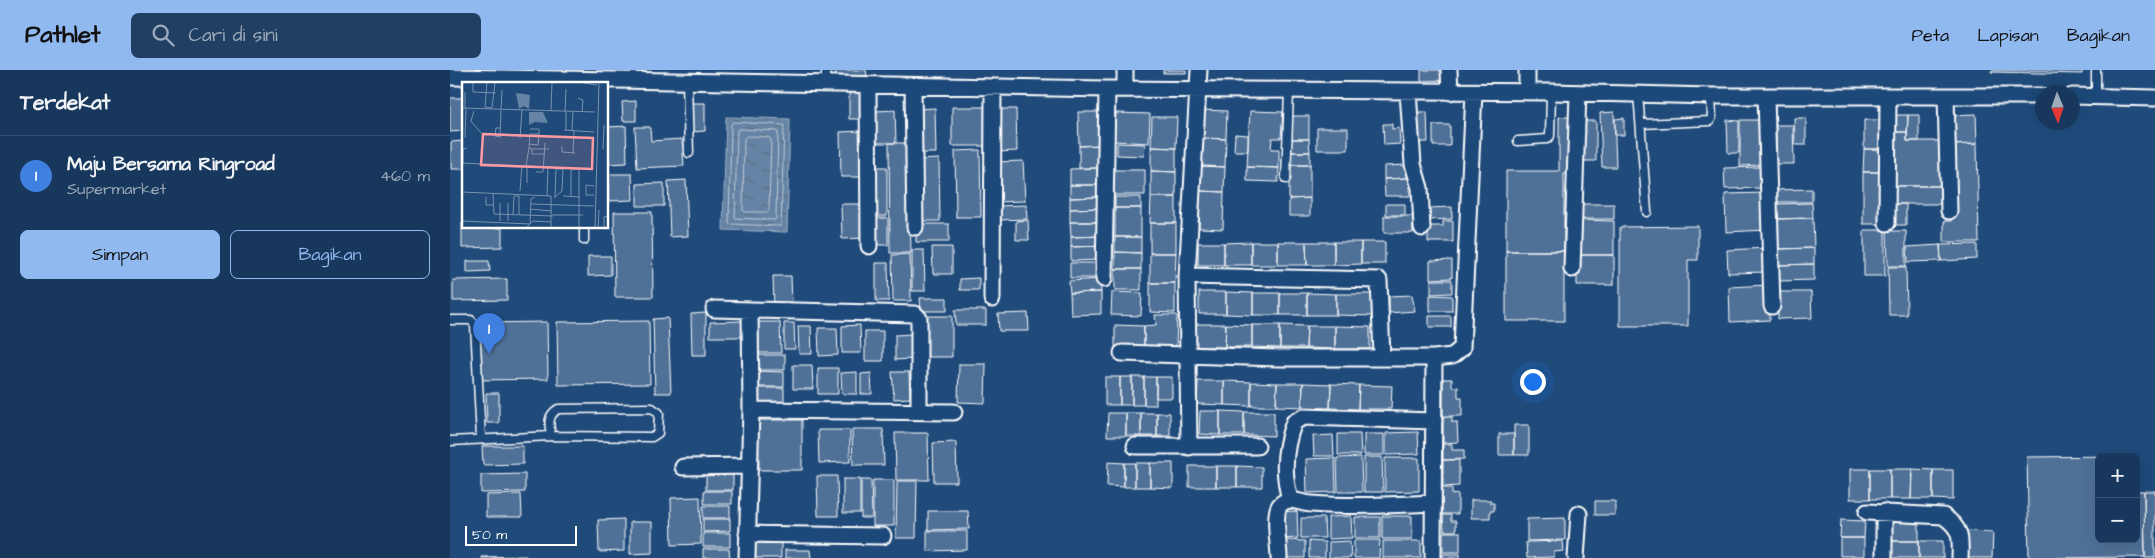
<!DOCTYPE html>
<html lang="id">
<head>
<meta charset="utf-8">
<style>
	:root { --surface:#17385c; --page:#203f62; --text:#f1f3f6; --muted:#9eacbb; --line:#365272; --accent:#90b9f0 }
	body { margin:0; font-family:"Architects Daughter",sans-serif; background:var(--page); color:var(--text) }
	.controls { position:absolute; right:15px; bottom:15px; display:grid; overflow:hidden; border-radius:8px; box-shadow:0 5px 20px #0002 }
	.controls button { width:45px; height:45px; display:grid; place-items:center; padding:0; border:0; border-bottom:1px solid var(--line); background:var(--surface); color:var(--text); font:25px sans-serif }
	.compass { position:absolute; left:1585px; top:15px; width:45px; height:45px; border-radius:50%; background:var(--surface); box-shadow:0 5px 20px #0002; rotate:178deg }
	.scale { position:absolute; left:15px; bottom:12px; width:112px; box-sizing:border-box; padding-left:5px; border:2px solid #fff; border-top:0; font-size:14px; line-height:18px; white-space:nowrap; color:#fff; -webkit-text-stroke:4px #1f4a7a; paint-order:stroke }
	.you { position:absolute; left:1082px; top:311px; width:18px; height:18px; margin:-12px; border:4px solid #fff; border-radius:50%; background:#1a73e8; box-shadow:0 0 0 8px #1a73e833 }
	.badge { display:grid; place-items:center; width:32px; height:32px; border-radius:50%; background:var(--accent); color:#fff; font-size:16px; font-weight:700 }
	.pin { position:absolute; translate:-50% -41px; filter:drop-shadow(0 1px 2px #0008) }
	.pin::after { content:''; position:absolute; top:26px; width:18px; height:15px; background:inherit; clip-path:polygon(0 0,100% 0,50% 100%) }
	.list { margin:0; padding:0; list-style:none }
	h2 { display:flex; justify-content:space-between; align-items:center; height:65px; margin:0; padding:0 20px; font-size:21px }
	h2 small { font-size:16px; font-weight:400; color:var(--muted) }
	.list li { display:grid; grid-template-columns:32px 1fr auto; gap:15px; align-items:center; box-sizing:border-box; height:80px; padding:0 20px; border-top:1px solid var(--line) }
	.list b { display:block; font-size:19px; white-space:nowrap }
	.list p { margin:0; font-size:16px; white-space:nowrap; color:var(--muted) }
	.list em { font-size:16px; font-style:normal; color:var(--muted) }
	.actions { display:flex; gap:10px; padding:15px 20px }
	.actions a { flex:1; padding:11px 0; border:1px solid var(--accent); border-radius:8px; text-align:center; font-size:18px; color:var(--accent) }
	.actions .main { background:var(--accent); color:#111 }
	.icon { flex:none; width:28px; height:28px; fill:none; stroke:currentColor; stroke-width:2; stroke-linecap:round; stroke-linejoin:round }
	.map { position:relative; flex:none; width:1705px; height:488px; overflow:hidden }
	header { display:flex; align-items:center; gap:30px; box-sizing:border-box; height:70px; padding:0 25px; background:var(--accent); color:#111 }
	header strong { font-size:24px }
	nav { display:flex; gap:28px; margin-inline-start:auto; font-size:18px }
	.search { width:350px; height:45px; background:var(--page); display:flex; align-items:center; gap:12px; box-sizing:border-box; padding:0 18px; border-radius:8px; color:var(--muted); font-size:19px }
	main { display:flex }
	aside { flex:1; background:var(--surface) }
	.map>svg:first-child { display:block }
	.water { fill:url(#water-ripples); stroke:#a3b5c8 }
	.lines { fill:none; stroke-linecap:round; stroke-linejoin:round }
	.shore { stroke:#c1cddb; stroke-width:1 }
	.building { fill:#507197; stroke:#fff }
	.lane-casing { stroke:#fff; stroke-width:11 }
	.street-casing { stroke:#fff; stroke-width:19 }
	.lane { stroke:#1f4a7a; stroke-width:8 }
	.street { stroke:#1f4a7a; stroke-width:15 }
	.inset-road { fill:none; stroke:#7992af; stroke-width:1 }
	.view { fill:#ff9aa2; fill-opacity:0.15; stroke:#ff9aa2; stroke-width:2.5 }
	.inset-edge { fill:none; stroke:#fff; stroke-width:2.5 }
</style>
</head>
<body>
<header>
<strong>Pathlet</strong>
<div class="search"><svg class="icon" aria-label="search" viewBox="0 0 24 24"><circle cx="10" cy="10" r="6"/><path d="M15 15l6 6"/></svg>Cari di sini</div>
<nav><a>Peta</a><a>Lapisan</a><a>Bagikan</a></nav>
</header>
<main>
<aside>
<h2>Terdekat<small></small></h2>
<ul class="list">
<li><span class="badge" style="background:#3f7fe0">1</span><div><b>Maju Bersama Ringroad</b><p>Supermarket</p></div><em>460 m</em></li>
</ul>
<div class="actions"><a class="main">Simpan</a><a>Bagikan</a></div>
</aside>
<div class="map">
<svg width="1705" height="488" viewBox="0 0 1705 488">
	<defs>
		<pattern id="water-ripples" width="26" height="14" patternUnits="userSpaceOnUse" patternTransform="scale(1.25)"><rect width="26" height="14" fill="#6583a4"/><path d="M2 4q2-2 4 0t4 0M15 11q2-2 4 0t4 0" fill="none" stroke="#5b6d81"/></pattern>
	</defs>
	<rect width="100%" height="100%" fill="#1f4a7a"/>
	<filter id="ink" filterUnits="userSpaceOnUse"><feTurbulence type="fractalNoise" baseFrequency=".02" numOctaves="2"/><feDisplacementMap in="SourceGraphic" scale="10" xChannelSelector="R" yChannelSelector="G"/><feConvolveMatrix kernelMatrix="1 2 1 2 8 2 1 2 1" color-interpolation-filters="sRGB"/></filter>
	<g filter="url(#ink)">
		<!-- water -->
		<path class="water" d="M276,47l64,2 -3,113 -64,-2z"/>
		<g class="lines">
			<!-- shore -->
			<path class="shore" d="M283,52l51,3 -3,101 -52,-2 2,-99z
				M289,59l39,2 -2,87 -1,2 -40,-2 2,-87z
				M297,66l21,1 3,2 -2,71 -2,2h-22l-2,-2 1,-71z"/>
		</g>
		<!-- building -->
		<path class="building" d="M386,0h30l1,6h-31z
			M713,0h23v3h-23z
			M971,0h27v10l-27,1z
			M1542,0h90v4l-91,-2z
			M399,21h12v28h-12z
			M0,28h14v33l-14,1z
			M186,31v20h-13l-1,-19z
			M240,33h15v28l-14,1z
			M502,37h36v39h-36z
			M485,38l1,45h-18l-1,-44z
			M547,39h19l1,42 -19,1z
			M445,40l1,33h-20v-32z
			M753,40l24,1 -1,28 -24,-1z
			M800,41l33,1 -2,26h-9l-1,11h8v19l-32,-1z
			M628,42h22v33l-21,1z
			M965,42h12l1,30h-13z
			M1164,42l2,55h-14l-2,-54z
			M666,43l34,1 -1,29 -35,-2z
			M1526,44l1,30 -28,1v-30z
			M1440,45h18l-1,17h-17z
			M1458,45h11v26h-12z
			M839,46h20v23h-20z
			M702,47h25l-1,31 -25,-1z
			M1109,47h10v57h-5v77h-58v-80h53z
			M1174,48v17h-9v-16z
			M1344,48h12v27h-11z
			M1277,50l12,1v32h-11z
			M1290,50h19l1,45 -20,1z
			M1414,50h21v29h-21z
			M1134,51h12v40h-12z
			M933,54h9v5l7,-1 1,16 -16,1z
			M983,55h17v21h-17z
			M1326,55h17l1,39h-18z
			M176,56l1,37 -19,1v-37z
			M185,57h15l1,14 31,-2 2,27 -47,2z
			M867,58h31v22h-31z
			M411,61l1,46h-21l-1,-45z
			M1440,62h17v9h37v45h-54z
			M785,64l13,1v16h-14z
			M752,68l24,1 -1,28 -24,-1z
			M839,69h20l1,13h-21z
			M14,71v28h-13v-27z
			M439,73h20l2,110h-21z
			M667,73l28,1 -1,12 -27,-1z
			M1527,74l2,98h-35v-21h7l-2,-76z
			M650,75v23h-21v-22z
			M701,77l25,1v24l-25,-1z
			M1414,79h21v23h-22z
			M530,80l1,67h-25l-1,-66z
			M839,82h21v13h-21z
			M489,89l1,62h-22l-1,-61z
			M573,91l2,40 -29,1 -1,-40z
			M839,95h21v33l-21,1z
			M956,95v13l-22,1v-13z
			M751,96l24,1 -1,25 -24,-1z
			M420,97h17v49h-16z
			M797,97l32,1 -1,14 -31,-1z
			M1310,97l1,21 -36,1 -1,-21z
			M650,98v17h-30v-16z
			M664,100h31v25h-32z
			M701,101l25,1v25h-25z
			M1413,102h22v52h-22z
			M158,104h24l1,26 -25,1z
			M959,108l1,18h-25l-1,-17z
			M236,110l2,56 -18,1 -2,-56z
			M214,113v23h-27v-22z
			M620,115h30v12l-30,1z
			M1440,116h54l-1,18h-53z
			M1362,119v13h-35l-1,-12z
			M750,121l24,1 -1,37 -24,-1z
			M1316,123l1,37 -41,2 -1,-38z
			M650,127l1,11 -31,1v-11z
			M665,127h26v11h-26z
			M701,127h25v26h-26z
			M860,128v18h-21v-17z
			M1362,133l1,15 -37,1v-15z
			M391,134h23l1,34 -23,1z
			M936,134h19v11h-19z
			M1127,134h37v15h-37z
			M1440,134h16v21h-16z
			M576,135l1,14 -29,1v-14z
			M1002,137v12l-24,1v-12z
			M651,138v14h-31v-13z
			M665,138h26v29h-26z
			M164,142h38l1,85h-38z
			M934,146h29v17h-29z
			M422,148h16v27h-16z
			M1363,148l1,30 -37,1 -1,-30z
			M578,150l1,20h-13v-19z
			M1127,150l37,1v34h-37z
			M993,151h10v21h-25v-16h15z
			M12,152h2v6h38v19l-40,1z
			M620,152h31v14l-30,1z
			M700,153h26v30h-26z
			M466,154h33v18h-33z
			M1248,156v34h-10v66h-68v-99z
			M1414,160h21v46h-21z
			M1437,161h19v35h-18z
			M651,166v10l-30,1v-10z
			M665,167h26v16l-26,-1z
			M801,172h27v23h-27z
			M801,172v23h-27v-22z
			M828,172h28l1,23h-29z
			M856,172h28v23h-27z
			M884,172h27v22l-27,1z
			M911,172h24v22h-24z
			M748,173h26v22h-26z
			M1527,174v15l-36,2 -1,-16z
			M1490,175l1,16 -33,1 -1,-15z
			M651,176v14l-30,1v-14z
			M482,177h20v27h-19z
			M1318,178v24l-40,1 -1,-23z
			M1364,178v16l-36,1 -1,-16z
			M462,180h12l1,41h-13z
			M1056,181h58v70h-58z
			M665,182l26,1v16h-26z
			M700,183h26l-1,30h-25z
			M460,184l1,47h-18l-1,-46z
			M1127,185h37v30h-37z
			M138,186h23v19l-23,1z
			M1002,190v18l-22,1v-18z
			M17,191h22l1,10 -23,1z
			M426,193h12l1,38h-13z
			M620,193h26v15h-26z
			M1364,194v16l-36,1v-16z
			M1438,197h18l1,48h-18z
			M665,199h26v21h-26z
			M323,206h18l1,30 -18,1z
			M529,208v12h-19v-11z
			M57,209v21l-54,1v-21z
			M650,209l1,13 -31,1 -1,-12z
			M981,210h21v13l-21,1z
			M700,213h25v30l-25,-1z
			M1319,215l1,35 -40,2 -1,-35z
			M651,222v22l-30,1 -1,-22z
			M662,222l30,1 -1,23 -30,-1z
			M749,222h27v22h-27z
			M776,222l27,1v22l-27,-1z
			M1328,222h33l1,26 -34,1z
			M803,223h27v22h-27z
			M830,223h27v22h-27z
			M857,223l29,1v21h-29z
			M886,224h37v22l-37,-1z
			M962,225l3,16 -26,2v-17z
			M980,225l22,1v15h-22z
			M470,228h27v13h-26z
			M505,240h31v15h-30z
			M256,243v42h-14l-1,-41z
			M578,243l1,18h-30l-1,-17z
			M705,245h22l-1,34 -32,-1v-22l12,-1z
			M477,246h25v41h-25z
			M979,246h22v11h-22z
			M218,248l3,75h-16l-2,-74z
			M199,251l1,63 -92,1 -1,-63z
			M294,251v16h-34v-15z
			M97,252l1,57 -69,1 -1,-57z
			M307,252h23l1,31h-24z
			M334,253h10l1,26h-11z
			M746,254h30l-1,23h-29z
			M776,254l26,1v22h-27z
			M410,255l1,28h-19v-27z
			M665,255l29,1v22h-29z
			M802,255h28v23l-28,-1z
			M830,255l27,1 -1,22h-26z
			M348,256h13l1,28h-13z
			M857,256h28v23l-29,-1z
			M885,256l35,1v22h-35z
			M368,258h19l1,27 -19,1z
			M415,261h18v30h-18z
			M462,264l1,25 -18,1v-25z
			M303,285h32v15h-31z
			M509,294h27l-1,39 -27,-1z
			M343,295h19l1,24h-20z
			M368,298h20v26h-20z
			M304,301l30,1v15h-30z
			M407,302v22h-15l-1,-21z
			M442,302h17l1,26 -16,1z
			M421,303l1,21h-11v-20z
			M655,307h15v28h-15z
			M670,307h12v28h-12z
			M682,307h12v28h-12z
			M694,307h12v28h-12z
			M706,307h16v21h-16z
			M993,309h9v8h6v10h4v19h-19z
			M748,311h26v24l-27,-1z
			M774,311l27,1v24l-27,-1z
			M801,312l26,1 -1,23h-25z
			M827,313h26l-1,24 -26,-1z
			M853,313l28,1 -1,24 -28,-1z
			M881,314l28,1 -1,24 -28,-1z
			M909,315l33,1 -1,23h-33z
			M303,318h31v17h-30z
			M36,323h13v30h-12z
			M750,341h20v24l-21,-1z
			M770,341l24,1v23h-24z
			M794,342h30v24l-30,-1z
			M658,343h18v23h-19z
			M676,343h15v23h-15z
			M691,343h16v23h-16z
			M707,343h13v23h-13z
			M993,347h9v5h5l1,20 -15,1z
			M308,350h44v50h-43z
			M1064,355h15v30h-15z
			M402,359h31l1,36h-31z
			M368,360h32v32l-31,1z
			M968,362l1,22 -33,1v-22z
			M445,363h33l1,47h-33z
			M888,364h22l1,21h-23z
			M914,364h20v21h-20z
			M1049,364h15v21h-15z
			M883,365l1,21h-20l-1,-20z
			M506,372l1,40h-23l-1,-39z
			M993,374h9v6h12v9l-21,1z
			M32,376h41v18l-40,1z
			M1666,386l-17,1v82h37v-48h8l1,66 -116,1 -2,-101z
			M911,387l1,35h-24l-1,-34z
			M914,387h18l1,35h-19z
			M885,388l1,34 -29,1 -1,-34z
			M935,388h34v33l-34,1z
			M993,390h16v26l-16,1z
			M658,392l16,1v24l-17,-1z
			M674,393h11v24h-11z
			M685,393h15v24h-15z
			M700,393h23v25l-23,-1z
			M739,396h27v21h-27z
			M766,396h21v21h-21z
			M787,396l25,1v20h-25z
			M1400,399h20v30h-20z
			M1420,399h20v30h-20z
			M1440,399h22l-1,30h-21z
			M1462,399l21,1v29h-22z
			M1483,400h20v30l-20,-1z
			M75,404v18l-44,1v-18z
			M256,405h27v15h-27z
			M367,406h20l1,40h-20z
			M393,409h17v34h-17z
			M411,410h10l1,38h-11z
			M423,410h21v46h-21z
			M447,411h20l-1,57h-20z
			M992,418h10v7l6,-1v20h-16z
			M254,421h28v13h-28z
			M1694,421h11v67h-10z
			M71,424l1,23h-36v-22z
			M250,427l1,47 -29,1 -1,-47z
			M1021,430h20l-1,3h4v8h-4v7h-19z
			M1145,431h20v14h-20z
			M253,436h27v12h-27z
			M478,441h40l1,18 -41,1z
			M847,441l1,27 -16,1 -1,-27z
			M993,445h8v6h5v10h-12z
			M901,446l1,22 -24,1v-22z
			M932,446h30v23h-30z
			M905,447h25v21h-25z
			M851,448h23l1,20h-24z
			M1115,448v22l-38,1v-22z
			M174,449v32l-25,1 -1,-32z
			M253,449h27v12l-27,1z
			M1391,450l24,1 -1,17h-24z
			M180,452h22v31l-22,1z
			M1441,452l28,1v18h-28z
			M477,461h40v19l-40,1z
			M1517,461l26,1 -1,26h-26z
			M993,462h17v20h-17z
			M253,463h27v14h-27z
			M1390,468h24v18h-24z
			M836,470l19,1v17h-19z
			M904,470h26l-1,18h-25z
			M859,471l16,1v16h-16z
			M900,471l1,17h-22v-16z
			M933,471h38v17h-38z
			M1113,471l1,10 -10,1v5l-27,1 -1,-16z
			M1441,471h28v17h-28z
			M1469,471h24v17h-24z
			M304,473h27v15h-26z
			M253,479h26l1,9h-27z
			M335,480h25l1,8h-26z
			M993,484h17v4h-17z
			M76,486v2h-45v-1z"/>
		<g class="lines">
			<!-- lane casing -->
			<g class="lane-casing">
				<path id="lane" d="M376,0v15
					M237,12l2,71
					M1188,23l9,119
					M1646,27v-27
					M1191,54l69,-3 2,-4 -1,-21
					M1068,71l29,-2 3,-3 1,-44
					M836,109l3,-88
					M134,170v-12
					M0,250h21l4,5 6,113
					M0,371l101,-5 101,1 6,-4 1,-20 -7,-5 -94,1c-11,7 -9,15 -7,27"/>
			</g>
			<!-- street casing -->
			<g class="street-casing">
				<path id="street" d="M999,0l1,22
					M1077,0v22
					M0,7l657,12 444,3 160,4h331
					M418,16l1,160
					M463,16l2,141
					M675,19v-19
					M958,22l5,72 7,24 2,40
					M1316,26l6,210
					M1496,26l3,115
					M1622,26l83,2
					M1437,153l1,-127
					M1122,199l6,-176
					M737,206l192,4 3,78
					M654,209l3,-190
					M542,229l1,-212
					M264,239l201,5 4,4v93
					M672,283l156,5h156l-1,200
					M984,288l18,-2 10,-8 12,-256
					M301,340l203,2
					M685,376h122
					M739,377l-2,-171 12,-206
					M233,397l66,-1
					M840,429c-8,-27 -6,-51 4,-77l10,-5 130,4
					M1417,442l76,4c18,12 18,20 17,42
					M297,464l136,2
					M297,488l4,-148 -1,-100
					M829,488c0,-12 -6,-45 1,-53 9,-10 21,-1 32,-1 40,3 80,1 120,-1
					M1126,488l3,-44
					M1434,488v-46"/>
			</g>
			<!-- lane -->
			<use href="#lane" class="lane"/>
			<!-- street -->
			<use href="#street" class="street"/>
		</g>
	</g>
	<!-- overview -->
	<g transform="translate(12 12)">
		<rect width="146" height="146" fill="#1f4a7a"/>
		<path d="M54,11l14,2 -1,14 -5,-3 -5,3zM67,30h14l5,11 -13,-1 -6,3z" fill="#6583a4"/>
		<path class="inset-road" d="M11,0v10l23,1M25,0l-2,25 7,1 3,-26M116,0l19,3M116,16l5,2 -1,12M0,26l133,4M3,26v-16M39,27l1,-19M12,29l-3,10 10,12M89,29l1,-29M103,30l1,-23M38,46h-4l-1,8 6,1M68,47h9v5h-9l-1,14 3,1v5h13M102,48l30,2M104,48v-18M110,48l1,-18M38,55l1,-27M3,56l1,-30M58,56l2,-28M67,62l9,1 1,-11M100,64v6l13,1M70,67h17M141,67l1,-24M111,71l1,-23M0,81l131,6M1,81v-14l4,-1M64,84l3,-18M65,84v17M74,90h7l2,-29M132,104l-8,-1v10h8M58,109l2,-26M0,110l89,4v32M31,112l1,20 59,2M85,114l1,-29M101,114l17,1M109,114v-26l8,-1v59M24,115v8h7M92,116l8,-7 1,-22h-7l-1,28M69,122l63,2M68,127l22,2M51,133l1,-19h5v19M90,133h31M0,139l68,3M38,139v-18M46,139v-18M68,141l1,-24 4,-2M64,146l7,-7 18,1M133,146l4,-146M136,146l1,-18M142,146v-11l4,-1"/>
		<path class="view" d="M21,52l110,4 -1,31 -111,-4z"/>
		<rect width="146" height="146" class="inset-edge"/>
	</g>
</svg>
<div class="controls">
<button>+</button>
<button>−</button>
</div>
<svg class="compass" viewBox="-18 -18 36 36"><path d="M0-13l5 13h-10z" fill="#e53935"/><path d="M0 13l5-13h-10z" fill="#9eacbb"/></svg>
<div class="scale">50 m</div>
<div class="you"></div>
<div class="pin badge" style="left:39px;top:284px;background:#3f7fe0">1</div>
</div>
</main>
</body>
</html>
